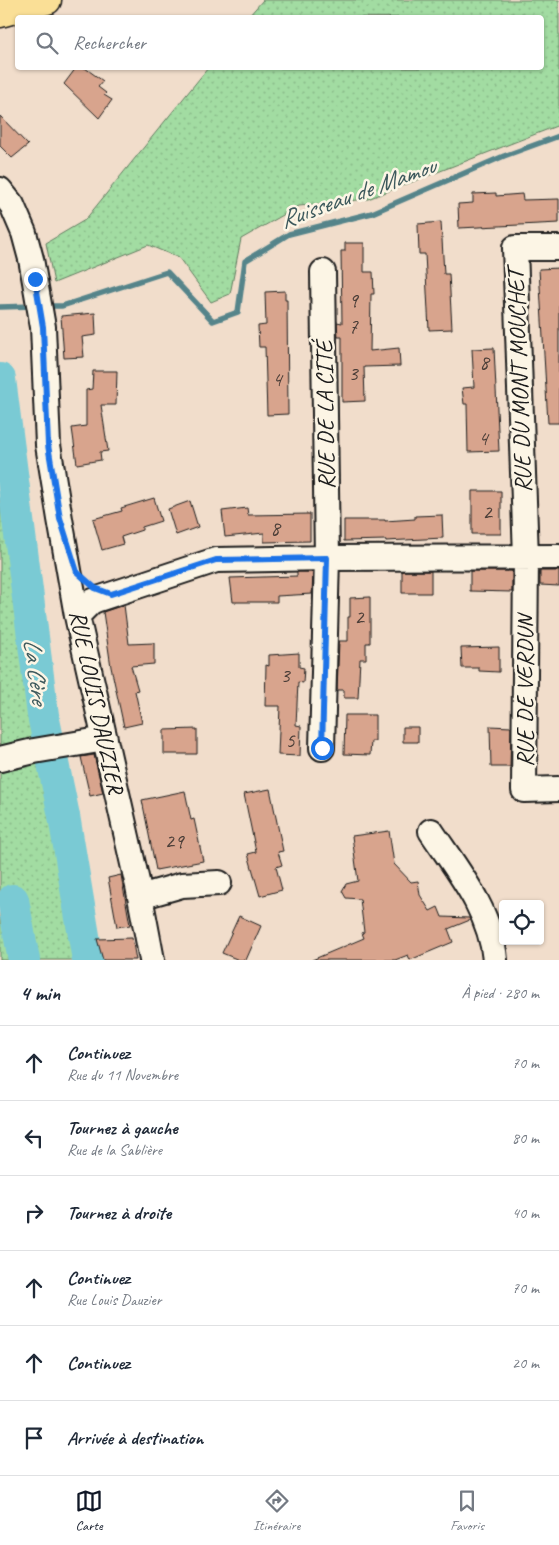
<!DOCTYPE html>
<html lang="fr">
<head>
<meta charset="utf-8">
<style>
	:root { --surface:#fff; --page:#f6f6f7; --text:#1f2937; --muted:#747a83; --line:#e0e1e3; --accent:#111827 }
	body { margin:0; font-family:Caveat,sans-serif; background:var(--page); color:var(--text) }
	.controls { position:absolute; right:15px; bottom:15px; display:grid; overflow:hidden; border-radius:5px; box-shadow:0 1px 4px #0004 }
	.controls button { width:45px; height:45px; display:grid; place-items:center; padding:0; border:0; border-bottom:1px solid var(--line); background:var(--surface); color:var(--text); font:25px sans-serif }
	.stop { position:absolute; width:15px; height:15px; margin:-11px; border:4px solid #1a73e8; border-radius:50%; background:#fff }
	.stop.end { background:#1a73e8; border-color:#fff; box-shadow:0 1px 5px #0008 }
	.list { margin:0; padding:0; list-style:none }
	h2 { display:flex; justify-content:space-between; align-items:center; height:65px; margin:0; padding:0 20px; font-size:21px }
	h2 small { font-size:16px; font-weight:400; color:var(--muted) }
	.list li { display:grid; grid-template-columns:32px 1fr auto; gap:15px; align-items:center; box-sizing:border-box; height:75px; padding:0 20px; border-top:1px solid var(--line) }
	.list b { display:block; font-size:19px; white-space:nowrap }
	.list p { margin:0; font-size:16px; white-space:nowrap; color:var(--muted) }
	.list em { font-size:16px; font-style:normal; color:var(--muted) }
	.icon { flex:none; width:28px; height:28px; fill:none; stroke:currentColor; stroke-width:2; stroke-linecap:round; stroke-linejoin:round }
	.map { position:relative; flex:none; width:559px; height:960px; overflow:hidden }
	.search { position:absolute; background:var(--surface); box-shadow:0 1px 4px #0004; left:15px; right:15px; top:15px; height:55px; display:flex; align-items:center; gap:12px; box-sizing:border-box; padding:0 18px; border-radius:5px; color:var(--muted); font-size:19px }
	.sheet { height:515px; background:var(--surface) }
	nav { display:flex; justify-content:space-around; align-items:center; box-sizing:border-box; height:70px; border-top:1px solid var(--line); background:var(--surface); font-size:14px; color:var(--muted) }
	nav a { display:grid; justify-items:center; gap:2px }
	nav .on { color:var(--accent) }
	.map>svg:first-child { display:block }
	.green { fill:url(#green-dots); stroke:#5f7c5f }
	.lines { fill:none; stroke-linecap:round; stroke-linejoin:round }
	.stream { stroke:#54848a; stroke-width:5.5 }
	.river { stroke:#7acad4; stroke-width:32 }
	.building { fill:#d8a48d; stroke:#1c1c1c }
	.minor-casing { stroke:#1c1c1c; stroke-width:28 }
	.major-casing { stroke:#1c1c1c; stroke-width:31 }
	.minor { stroke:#fcf5e5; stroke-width:24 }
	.major { stroke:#fadf96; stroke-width:28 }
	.route { stroke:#1a73e8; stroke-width:6 }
	.labels { text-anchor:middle; stroke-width:5; stroke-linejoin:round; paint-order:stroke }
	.number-label { font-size:21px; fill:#4b3e38 }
	.street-label { font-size:24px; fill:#1c1c1c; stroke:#fcf5e5 }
	.water-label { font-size:25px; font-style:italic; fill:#3d595c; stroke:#fcf5e5 }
</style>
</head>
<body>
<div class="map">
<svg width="559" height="960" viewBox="0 0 559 960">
	<defs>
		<pattern id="green-dots" width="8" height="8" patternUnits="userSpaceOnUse" patternTransform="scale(1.25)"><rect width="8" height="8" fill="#a2dca2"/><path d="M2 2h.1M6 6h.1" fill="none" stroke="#8bbc8b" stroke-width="1.8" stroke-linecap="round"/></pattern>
	</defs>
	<rect width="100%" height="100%" fill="#f1ddcb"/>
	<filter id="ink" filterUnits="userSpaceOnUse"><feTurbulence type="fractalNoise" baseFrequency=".02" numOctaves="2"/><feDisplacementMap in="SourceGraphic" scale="10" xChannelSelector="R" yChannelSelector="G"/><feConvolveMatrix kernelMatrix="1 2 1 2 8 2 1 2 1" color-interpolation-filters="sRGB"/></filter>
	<g filter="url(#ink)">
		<!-- green -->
		<path class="green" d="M263,0h296v125l-191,74 -69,7 -58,33 -11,55 -19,8 -32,-44 -31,-13 -94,38 -8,-40 39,-23 123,-152h334v-50l-294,-1z
			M0,437l47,332 34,191h-81z"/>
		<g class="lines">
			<!-- stream -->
			<path class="stream" d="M45,306h17l105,-34 46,49 25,-9 7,-51 44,-27 83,-21 132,-57 55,-20
				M0,307l34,-1"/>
			<!-- river -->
			<path class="river" d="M0,379l43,336 21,101 24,144
				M13,900l11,60"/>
		</g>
		<!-- building -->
		<path class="building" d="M76,68h9l18,13 -5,6 8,6 -2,2 8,5 -13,18 -35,-34z
			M0,116l28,29 -16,13 -12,-12z
			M496,193v3l26,-2 1,6 36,-1v24l-100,5 -1,-24 15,-1v-9z
			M441,222l3,52h5l3,55 -23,1 -4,-76h-6l-1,-30z
			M345,243h19v29h9l1,22h-3l-1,57 29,-3 1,18 -36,1 1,34 -23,1v-65h-4l-1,-15 5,1 -1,-72h4z
			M559,268v155h-11l-9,-154z
			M285,291v9h2l1,114 -21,1 -2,-68h-6l-1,-21 8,-1 -1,-33z
			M95,313l1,22 -14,2 2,20 -20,1 -3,-42z
			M494,348l5,103 -31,1 -1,-48h-3l-2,-16 12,-1 -2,-38z
			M93,371h24l-1,34h-15l7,46 -8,1 1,8 -24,4 -5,-36 14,-2v-36l6,-1z
			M472,491h29v43h-29z
			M154,498l7,23 -19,6v3l-21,7 2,7 -21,6 -9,-31 29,-8 -1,-3z
			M190,501l8,26 -22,8 -8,-26z
			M247,508l1,7 62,-1v27l-46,1v-9l-39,4 -3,-26z
			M442,515l1,23 -57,3v-1l-42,1v-21h41v1l30,-2v-3z
			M402,571h29v22h-29z
			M470,571h42v21l-42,-1z
			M540,571h19v15l-19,-1z
			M297,572h16l-1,22 -35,2v6h-44l-3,-24 67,-2z
			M370,597v46h-4v16h-6l-2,39h-14v-8h-7l2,-49h9v-24h2v-19z
			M124,605l5,39 25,-1v21l-23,2 7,24 -3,1 7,32 -18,4 -13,-60 -8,-55z
			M499,647v25l-20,-1v-3h-17l-1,-20z
			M299,653v14l5,1 -1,15 -5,-1 -2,43 5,1 -1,30 -22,-1 2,-49h-15l1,-41 3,1v-11z
			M345,715h30v26h-4l-1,14 -26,-1z
			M490,726l21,1 -1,40h-19z
			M403,727h15v15h-15z
			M197,729v25h-33v-24z
			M94,755l9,38 -13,3 -9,-39z
			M270,789l13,62 -5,1 4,13 -6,2 6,23 -22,6 -12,-42 8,-2 -12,-58z
			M185,791l6,29 3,-1 9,42 -47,9 -14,-70z
			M389,831l5,33 17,18 7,-1 2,14 10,16 8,-4 4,10 27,1 1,2 -22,9 5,13 -43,18 -2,-5 -13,5h-83l52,-22 -2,-5 2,-1 -4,-33 -14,-1 -4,-7 4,-7 12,-3 -6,-45z
			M121,875l9,50 -13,2 -9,-49z
			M239,916l22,10 -15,34h-7l-17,-7z
			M132,938l4,22h-33l-6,-21z"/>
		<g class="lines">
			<!-- minor casing -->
			<g class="minor-casing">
				<path id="minor" d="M0,190l12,15 12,28 7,26 12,68 5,118 12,74 17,97 61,270 14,74
					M559,248h-44l11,309 -2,233 35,-1
					M77,616l14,-14 7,-3 118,-39 111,-2 232,-1
					M322,748l5,-190 -4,-286
					M0,759l34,-8 71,-12
					M431,831c26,39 60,80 64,129
					M140,897l42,-12 37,-2"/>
			</g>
			<!-- major casing -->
			<g class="major-casing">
				<path id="major" d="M0,13l47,-13"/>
			</g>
			<!-- minor -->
			<use href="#minor" class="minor"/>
			<!-- major -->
			<use href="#major" class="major"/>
		</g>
	</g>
	<g class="lines" filter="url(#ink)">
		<!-- route -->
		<path class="route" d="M35,279l8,48 5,118 12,73 17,54 18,16 16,6 105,-34 111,-2 -5,190"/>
	</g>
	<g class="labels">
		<!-- number labels -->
		<g class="number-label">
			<text x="353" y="307">9</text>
			<text x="353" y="333">7</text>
			<text x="484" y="369">8</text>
			<text x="353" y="380">3</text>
			<text x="277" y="386">4</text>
			<text x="483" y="445">4</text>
			<text x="487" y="519">2</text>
			<text x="275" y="535">8</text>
			<text x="359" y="624">2</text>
			<text x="285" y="682">3</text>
			<text x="290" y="747">5</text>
			<text x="174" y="848">29</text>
		</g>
		<!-- street labels -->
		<g class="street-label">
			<text transform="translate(519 381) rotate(-92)" y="8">RUE DU MONT MOUCHET</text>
			<text transform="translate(325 415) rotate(-91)" y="8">RUE DE LA CITÉ</text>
			<text transform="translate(525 691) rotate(-90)" y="8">RUE DE VERDUN</text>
			<text transform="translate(97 702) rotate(78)" y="8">RUE LOUIS DAUZIER</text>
		</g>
		<!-- water labels -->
		<g class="water-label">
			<text transform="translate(357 192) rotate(-20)" y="9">Ruisseau de Mamou</text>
			<text transform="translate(37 671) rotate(83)" y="9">La Cère</text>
		</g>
	</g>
</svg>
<div class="controls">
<button><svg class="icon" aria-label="locate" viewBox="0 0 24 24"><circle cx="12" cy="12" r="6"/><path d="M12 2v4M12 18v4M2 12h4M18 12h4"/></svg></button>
</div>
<div class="stop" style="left:322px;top:748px"></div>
<div class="stop end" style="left:35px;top:279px"></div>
<div class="search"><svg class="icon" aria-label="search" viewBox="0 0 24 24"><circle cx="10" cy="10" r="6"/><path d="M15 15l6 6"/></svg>Rechercher</div>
</div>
<section class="sheet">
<h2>4 min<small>À pied · 280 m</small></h2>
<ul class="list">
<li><svg class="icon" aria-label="ahead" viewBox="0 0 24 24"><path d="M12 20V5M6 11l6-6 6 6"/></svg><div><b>Continuez</b><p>Rue du 11 Novembre</p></div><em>70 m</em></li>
<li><svg class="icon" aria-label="left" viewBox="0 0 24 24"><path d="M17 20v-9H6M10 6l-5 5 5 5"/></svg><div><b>Tournez à gauche</b><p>Rue de la Sablière</p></div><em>80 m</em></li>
<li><svg class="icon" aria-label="right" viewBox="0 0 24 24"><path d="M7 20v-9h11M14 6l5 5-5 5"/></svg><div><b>Tournez à droite</b></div><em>40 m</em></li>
<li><svg class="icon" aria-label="ahead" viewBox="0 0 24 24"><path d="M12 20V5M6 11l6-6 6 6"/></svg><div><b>Continuez</b><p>Rue Louis Dauzier</p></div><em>70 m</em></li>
<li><svg class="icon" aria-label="ahead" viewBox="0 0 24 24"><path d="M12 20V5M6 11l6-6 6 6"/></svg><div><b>Continuez</b></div><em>20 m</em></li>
<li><svg class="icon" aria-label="arrive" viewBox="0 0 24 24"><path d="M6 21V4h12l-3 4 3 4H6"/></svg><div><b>Arrivée à destination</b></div></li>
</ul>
</section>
<nav>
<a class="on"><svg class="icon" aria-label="map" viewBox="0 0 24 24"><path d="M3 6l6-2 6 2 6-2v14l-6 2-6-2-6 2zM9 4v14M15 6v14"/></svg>Carte</a>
<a><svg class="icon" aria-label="directions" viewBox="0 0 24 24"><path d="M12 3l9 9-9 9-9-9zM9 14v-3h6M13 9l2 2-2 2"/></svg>Itinéraire</a>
<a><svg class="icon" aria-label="saved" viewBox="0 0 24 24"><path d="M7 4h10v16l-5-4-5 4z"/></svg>Favoris</a>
</nav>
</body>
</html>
